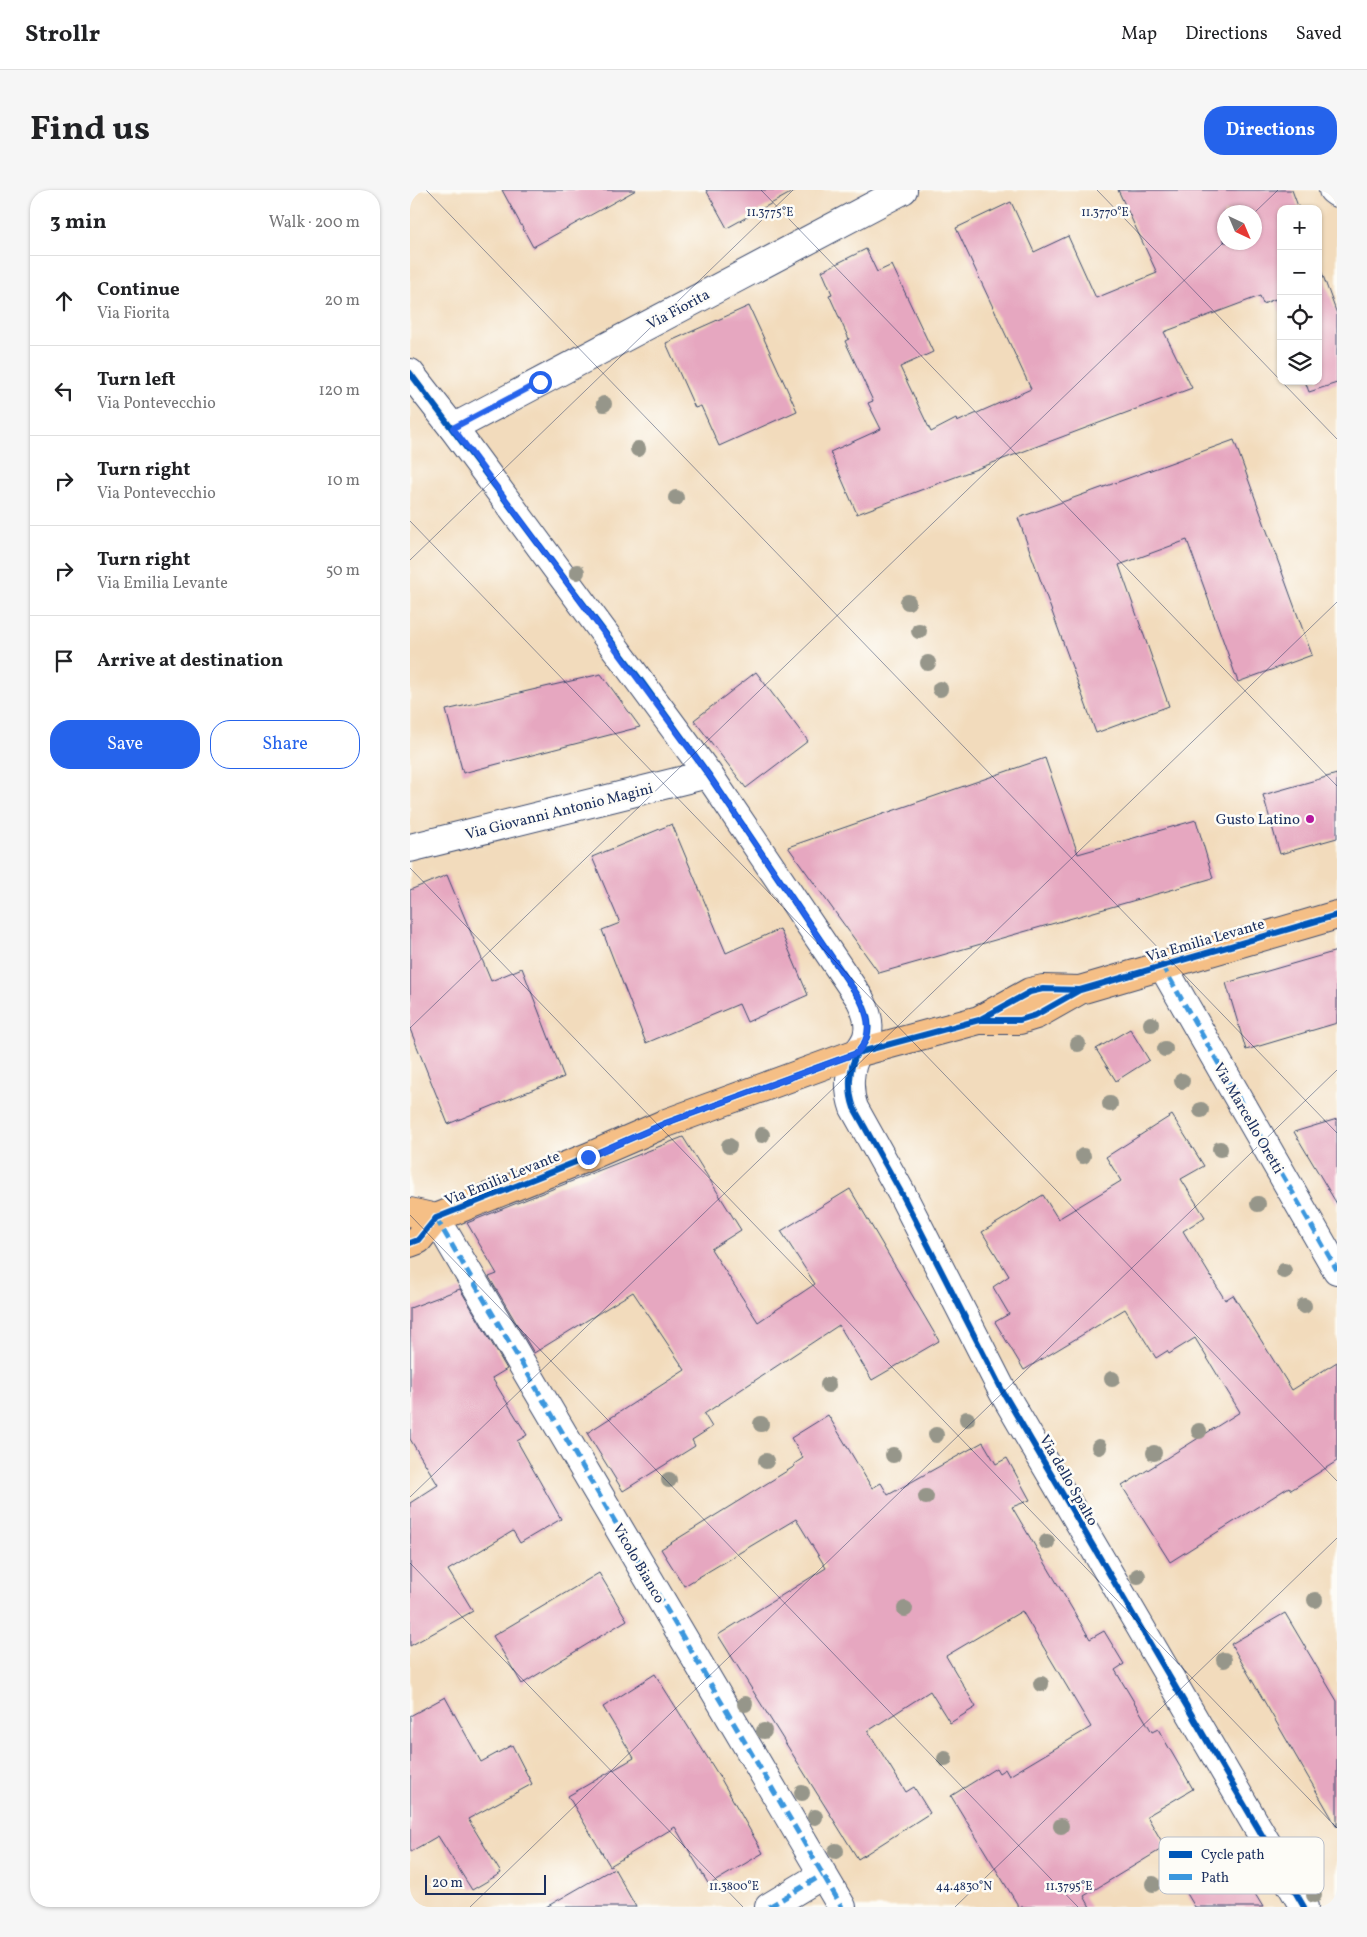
<!DOCTYPE html>
<html lang="en">
<head>
<meta charset="utf-8">
<style>
	:root { --surface:#fff; --page:#f6f6f6; --text:#202124; --muted:#757577; --line:#e0e0e0; --accent:#2563eb }
	body { margin:0; font-family:Vollkorn,serif; background:var(--page); color:var(--text) }
	.controls { position:absolute; right:15px; top:15px; display:grid; overflow:hidden; border-radius:10px; box-shadow:0 1px 4px #0004 }
	.controls button { width:45px; height:45px; display:grid; place-items:center; padding:0; border:0; border-bottom:1px solid var(--line); background:var(--surface); color:var(--text); font:25px sans-serif }
	.compass { position:absolute; left:807px; top:15px; width:45px; height:45px; border-radius:50%; background:var(--surface); box-shadow:0 1px 4px #0004; rotate:136deg }
	.scale { position:absolute; left:15px; bottom:12px; width:121px; box-sizing:border-box; padding-left:5px; border:2px solid #1b2f5e; border-top:0; font-size:14px; line-height:18px; white-space:nowrap; color:#1b2f5e; -webkit-text-stroke:4px #fdfcf7; paint-order:stroke }
	.stop { position:absolute; width:15px; height:15px; margin:-11px; border:4px solid #2563eb; border-radius:50%; background:#fff }
	.stop.end { background:#2563eb; border-color:#fff; box-shadow:0 1px 5px #0008 }
	.list { margin:0; padding:0; list-style:none }
	h2 { display:flex; justify-content:space-between; align-items:center; height:65px; margin:0; padding:0 20px; font-size:21px }
	h2 small { font-size:16px; font-weight:400; color:var(--muted) }
	.list li { display:grid; grid-template-columns:32px 1fr auto; gap:15px; align-items:center; box-sizing:border-box; height:90px; padding:0 20px; border-top:1px solid var(--line) }
	.list b { display:block; font-size:19px; white-space:nowrap }
	.list p { margin:0; font-size:16px; white-space:nowrap; color:var(--muted) }
	.list em { font-size:16px; font-style:normal; color:var(--muted) }
	.actions { display:flex; gap:10px; padding:15px 20px }
	.actions a { flex:1; padding:11px 0; border:1px solid var(--accent); border-radius:20px; text-align:center; font-size:18px; color:var(--accent) }
	.actions .main { background:var(--accent); color:#fff }
	.icon { flex:none; width:28px; height:28px; fill:none; stroke:currentColor; stroke-width:2; stroke-linecap:round; stroke-linejoin:round }
	.map { position:relative; flex:none; width:927px; height:1717px; overflow:hidden; border-radius:20px }
	header { display:flex; align-items:center; gap:30px; box-sizing:border-box; height:70px; padding:0 25px; background:var(--surface); border-bottom:1px solid var(--line) }
	header strong { font-size:24px }
	nav { display:flex; gap:28px; margin-inline-start:auto; font-size:18px }
	.intro { display:flex; align-items:center; justify-content:space-between; box-sizing:border-box; height:120px; padding:0 30px }
	h1 { margin:0; font-size:35px }
	.button { padding:12px 22px; border-radius:20px; background:var(--accent); color:#fff; font-size:18px; font-weight:700 }
	main { display:flex; gap:30px; padding:0 30px }
	aside { flex:1; background:var(--surface); border-radius:20px; box-shadow:0 1px 4px #0004 }
	.map>svg:first-child { display:block }
	.building { fill:#e6a7c0; fill-rule:evenodd }
	.lines { fill:none; stroke-linecap:round; stroke-linejoin:round }
	.minor-casing { stroke:#3b496c; stroke-width:30 }
	.tertiary-casing { stroke:#3b496c; stroke-width:30 }
	.primary-casing { stroke:#3b496c; stroke-width:30 }
	.minor { stroke:#fff; stroke-width:28 }
	.tertiary { stroke:#fff; stroke-width:28 }
	.primary { stroke:#f5bf86; stroke-width:28 }
	.quiet { stroke:#3a97de; stroke-width:5; stroke-dasharray:10 5; stroke-linecap:butt }
	.cycleway-casing { stroke:#fdfcf7; stroke-width:9 }
	.cycleway { stroke:#0057b8; stroke-width:6 }
	.tree { fill:#96968a }
	.route { stroke:#2563eb; stroke-width:6 }
	.ticks { fill:none; stroke:#1b2f5e; stroke-width:1; stroke-opacity:0.45 }
	.poi-dot { fill:#b5179e; stroke:#fdfcf7; stroke-width:2 }
	.labels { text-anchor:middle; stroke-width:5; stroke-linejoin:round; paint-order:stroke }
	.street-label { font-size:15px; fill:#1b2f5e; stroke:#fdfcf7 }
	.poi-label { font-size:15px; fill:#1b2f5e; stroke:#fdfcf7; text-anchor:end }
	.key { fill:#fdfcf7; stroke:#b9bec9; stroke-width:1 }
	.key-label { font-size:14px; fill:#1b2f5e }
	.ticks-label { font-size:12px; text-anchor:middle; fill:#1b2f5e; stroke:#fdfcf7; stroke-width:5; stroke-linejoin:round; paint-order:stroke }
</style>
</head>
<body>
<header>
<strong>Strollr</strong>
<nav><a>Map</a><a>Directions</a><a>Saved</a></nav>
</header>
<div class="intro"><h1>Find us</h1><a class="button">Directions</a></div>
<main>
<aside>
<h2>3 min<small>Walk · 200 m</small></h2>
<ul class="list">
<li><svg class="icon" aria-label="ahead" viewBox="0 0 24 24"><path d="M12 20V5M6 11l6-6 6 6"/></svg><div><b>Continue</b><p>Via Fiorita</p></div><em>20 m</em></li>
<li><svg class="icon" aria-label="left" viewBox="0 0 24 24"><path d="M17 20v-9H6M10 6l-5 5 5 5"/></svg><div><b>Turn left</b><p>Via Pontevecchio</p></div><em>120 m</em></li>
<li><svg class="icon" aria-label="right" viewBox="0 0 24 24"><path d="M7 20v-9h11M14 6l5 5-5 5"/></svg><div><b>Turn right</b><p>Via Pontevecchio</p></div><em>10 m</em></li>
<li><svg class="icon" aria-label="right" viewBox="0 0 24 24"><path d="M7 20v-9h11M14 6l5 5-5 5"/></svg><div><b>Turn right</b><p>Via Emilia Levante</p></div><em>50 m</em></li>
<li><svg class="icon" aria-label="arrive" viewBox="0 0 24 24"><path d="M6 21V4h12l-3 4 3 4H6"/></svg><div><b>Arrive at destination</b></div></li>
</ul>
<div class="actions"><a class="main">Save</a><a>Share</a></div>
</aside>
<div class="map">
<svg width="927" height="1717" viewBox="0 0 927 1717">
	<rect width="100%" height="100%" fill="#fdfcf7"/>
	<filter id="ink" filterUnits="userSpaceOnUse"><feTurbulence type="fractalNoise" baseFrequency=".02" numOctaves="2"/><feDisplacementMap in="SourceGraphic" scale="10" xChannelSelector="R" yChannelSelector="G"/><feConvolveMatrix kernelMatrix="1 2 1 2 8 2 1 2 1" color-interpolation-filters="sRGB"/></filter>
	<filter id="wash" filterUnits="userSpaceOnUse"><feTurbulence type="fractalNoise" baseFrequency=".0096" numOctaves="4" result="noise"/><feDisplacementMap in="SourceGraphic" scale="20" xChannelSelector="R" yChannelSelector="G"/><feGaussianBlur stdDeviation="1.12" result="paint"/><feColorMatrix in="noise" values="0 0 0 0 0 0 0 0 0 0 0 0 0 0 0 0 0 1.4 0 .05"/><feComposite in="paint" operator="in"/></filter>
	<g filter="url(#wash)">
		<rect width="100%" height="100%" fill="#f2dbbc"/>
		<g id="blocks">
			<!-- building -->
			<path class="building" d="M92,0h134l-103,57z
				M296,0h90l-69,38z
				M708,0h174l7,19h-18v105l-6,-15 -12,5 -3,-8 -96,36 28,56 -335,126 -27,-62 51,-23 -13,-26 5,-2 -28,-60 4,-2 -20,-44 3,-1 -10,-23 44,-22 11,23 15,-7 41,87 -33,15 31,65 25,-13 1,3 74,-33 -75,-161 55,-26 23,50 34,-16 28,62 61,-25zM814,22h30v30h-30z
				M908,72l19,52v69l-28,9 -4,-11h13z
				M339,116l48,105 -78,35 -18,-40 -6,2 -29,-65z
				M824,250l78,215 -74,27 -51,-142 -68,25 50,141 -73,27 -78,-215z
				M346,482l52,69 -62,47 -52,-68z
				M191,484l39,53 -177,46 -17,-63z
				M635,568l33,96 118,-34 17,58 -334,95 -91,-126z
				M927,584v64l-57,16 -17,-59z
				M262,634l54,129 54,-24 28,66 -61,27 -8,-18 -93,39 -44,-113 18,-7 -28,-66z
				M37,685l44,106 31,-13 42,109 -116,47 -38,-95v-139z
				M927,761v72l-91,27 -20,-67z
				M720,839l19,31 -33,21 -20,-32z
				M762,925l32,51 -23,13 24,38 -22,14 42,69 8,-5 59,95 45,-28v99l-46,29 -2,-3 -119,75 -48,-76 118,-74 -45,-74 -26,16 -2,-3 -11,7 -31,-49 -101,61 -29,-48 14,-8 -16,-27 16,-11 -27,-44 61,-37 15,24 63,-38 -15,-24z
				M927,929v85l-43,-72z
				M273,947l58,93 -30,19 47,73 57,-38 -34,-53 69,-42 89,152 -67,39 -33,-55 -135,89 8,13 -20,13 3,6 -72,45 -36,-58 98,-63 -52,-78 -99,61 -45,-76 8,-3 -30,-51z
				M50,1099l47,80 -15,9 35,57 -10,6 44,78 -41,24 -7,-12 -65,39 25,41 -63,35v-143l28,-18 -28,-46v-131z
				M418,1225l44,73 9,-5 7,12 95,-53 13,22 11,-6 23,42 -18,7 78,132 14,-8 20,33 -9,6 37,62 6,-3 35,60 -46,27 18,31 -81,49 6,11h-71l-68,-111 45,-28 3,5 6,-4 4,7 82,-49 -69,-116 -76,45 30,51 -26,16 -20,-32 -62,40 38,61 8,-5 16,26 -72,46 -140,-224 108,-67 -30,-49 -112,67 -23,-37 134,-83 -1,-2 9,-6 -12,-20z
				M189,1383l28,47 -105,64 -29,-48z
				M875,1423l52,88v126l-106,-183z
				M245,1484l66,105 42,74 -54,32 -34,-58 -65,39 -42,-70 66,-38 -31,-51z
				M35,1507l36,65 31,-17 20,39 -64,35 33,54 -29,17 -34,-54 -28,16v-136z
				M819,1661l34,56h-68l-16,-27z
				M204,1678l22,39h-90z"/>
		</g>
	</g>
	<g filter="url(#ink)">
		<use href="#blocks" fill-opacity="0" stroke="#3b496c" stroke-width="1"/>
		<g class="lines">
			<!-- minor casing -->
			<g class="minor-casing">
				<path id="minor" d="M923,0l4,3
					M43,238l255,346 152,225c5,10 10,21 8,33 -1,9 -5,13 -10,20 -10,16 -10,39 -4,56l48,86 101,198 301,515
					M0,658l298,-74
					M752,775l175,305
					M26,1028l406,689
					M359,1717l53,-32"/>
			</g>
			<!-- tertiary casing -->
			<g class="tertiary-casing">
				<path id="tertiary" d="M0,183l43,55 450,-238"/>
			</g>
			<!-- primary casing -->
			<g class="primary-casing">
				<path id="primary" d="M569,830l51,-28 13,-3 37,1
					M0,1022l26,6
					M0,1053l8,-3 18,-22 152,-61 78,-34 191,-70 122,-33h41l16,-5 44,-25 257,-75"/>
			</g>
			<!-- minor -->
			<use href="#minor" class="minor"/>
			<!-- tertiary -->
			<use href="#tertiary" class="tertiary"/>
			<!-- primary -->
			<use href="#primary" class="primary"/>
			<!-- quiet -->
			<path class="quiet" d="M752,775l175,305
				M26,1028l406,689
				M359,1717l53,-32"/>
			<!-- cycleway casing -->
			<g class="cycleway-casing">
				<path id="cycleway" d="M0,183l232,309 66,92 152,225c5,10 10,21 8,33 -1,9 -5,13 -10,20 -10,16 -10,39 -4,56l48,86 101,198 301,515
					M569,830l51,-28 13,-3 37,1
					M0,1053l8,-3 18,-22 152,-61 78,-34 191,-70 122,-33h41l16,-5 44,-25 257,-75"/>
			</g>
			<!-- cycleway -->
			<use href="#cycleway" class="cycleway"/>
		</g>
		<!-- trees -->
		<g class="tree">
			<circle cx="194" cy="214" r="8"/>
			<circle cx="228" cy="259" r="8"/>
			<circle cx="266" cy="308" r="8"/>
			<circle cx="167" cy="382" r="8"/>
			<circle cx="498" cy="412" r="8"/>
			<circle cx="509" cy="441" r="8"/>
			<circle cx="518" cy="473" r="8"/>
			<circle cx="530" cy="499" r="8"/>
			<circle cx="741" cy="834" r="8"/>
			<circle cx="668" cy="854" r="8"/>
			<circle cx="755" cy="859" r="8"/>
			<circle cx="772" cy="891" r="8"/>
			<circle cx="700" cy="914" r="8"/>
			<circle cx="791" cy="920" r="8"/>
			<circle cx="352" cy="945" r="8"/>
			<circle cx="319" cy="956" r="8"/>
			<circle cx="810" cy="959" r="8"/>
			<circle cx="673" cy="966" r="8"/>
			<circle cx="848" cy="1014" r="8"/>
			<circle cx="874" cy="1081" r="8"/>
			<circle cx="894" cy="1116" r="8"/>
			<circle cx="702" cy="1189" r="8"/>
			<circle cx="418" cy="1195" r="8"/>
			<circle cx="557" cy="1229" r="8"/>
			<circle cx="351" cy="1234" r="8"/>
			<circle cx="789" cy="1241" r="8"/>
			<circle cx="526" cy="1245" r="8"/>
			<circle cx="689" cy="1257" r="8"/>
			<circle cx="744" cy="1263" r="8"/>
			<circle cx="483" cy="1265" r="8"/>
			<circle cx="356" cy="1271" r="8"/>
			<circle cx="259" cy="1290" r="8"/>
			<circle cx="516" cy="1307" r="8"/>
			<circle cx="637" cy="1352" r="8"/>
			<circle cx="728" cy="1386" r="8"/>
			<circle cx="905" cy="1410" r="8"/>
			<circle cx="495" cy="1419" r="8"/>
			<circle cx="814" cy="1470" r="8"/>
			<circle cx="631" cy="1494" r="8"/>
			<circle cx="335" cy="1514" r="8"/>
			<circle cx="354" cy="1541" r="8"/>
			<circle cx="535" cy="1569" r="8"/>
			<circle cx="392" cy="1603" r="8"/>
			<circle cx="405" cy="1627" r="8"/>
			<circle cx="651" cy="1636" r="8"/>
			<circle cx="426" cy="1661" r="8"/>
			<circle cx="743" cy="1694" r="8"/>
			<circle cx="904" cy="1705" r="8"/>
		</g>
	</g>
	<g class="lines" filter="url(#ink)">
		<!-- route -->
		<path class="route" d="M130,192l-87,46 255,346 152,225c9,19 13,37 -3,54l-191,70 -78,34"/>
	</g>
	<!-- ticks -->
	<path class="ticks" d="M16,0l911,943M351,0l576,596M687,0l184,191M844,23l24,-23M871,191l56,58M0,331l927,960M0,370l383,-370M0,678l927,960M0,838l814,-786M0,1025l668,692M0,1307l927,-895M0,1373l333,344M60,1717l867,-837M545,1717l382,-369"/>
	<!-- markers -->
	<circle class="poi-dot" cx="900" cy="629" r="5"/>
	<g class="labels">
		<!-- street labels -->
		<g class="street-label">
			<text transform="translate(268 119) rotate(-28)" y="5">Via Fiorita</text>
			<text transform="translate(149 621) rotate(-14)" y="5">Via Giovanni Antonio Magini</text>
			<text transform="translate(795 750) rotate(-16)" y="5">Via Emilia Levante</text>
			<text transform="translate(839 928) rotate(60)" y="5">Via Marcello Oretti</text>
			<text transform="translate(92 988) rotate(-22)" y="5">Via Emilia Levante</text>
			<text transform="translate(659 1290) rotate(60)" y="5">Via dello Spalto</text>
			<text transform="translate(229 1373) rotate(60)" y="5">Vicolo Bianco</text>
		</g>
		<!-- poi labels -->
		<g class="poi-label">
			<text x="890" y="634">Gusto Latino</text>
		</g>
	</g>
	<!-- legend -->
	<rect x="749" y="1647" width="165" height="57" rx="8" class="key"/>
	<rect x="759" y="1661" width="23" height="7" fill="#0057b8"/>
	<rect x="759" y="1684" width="23" height="6" fill="#3a97de"/>
	<g class="key-label">
		<text x="791" y="1669">Cycle path</text>
		<text x="791" y="1692">Path</text>
	</g>
	<g class="ticks-label">
		<text x="360" y="26">11.3775°E</text>
		<text x="695" y="26">11.3770°E</text>
		<text x="324" y="1700">11.3800°E</text>
		<text x="659" y="1700">11.3795°E</text>
		<text x="554" y="1700">44.4830°N</text>
	</g>
</svg>
<div class="controls">
<button>+</button>
<button>−</button>
<button><svg class="icon" aria-label="locate" viewBox="0 0 24 24"><circle cx="12" cy="12" r="6"/><path d="M12 2v4M12 18v4M2 12h4M18 12h4"/></svg></button>
<button><svg class="icon" aria-label="layers" viewBox="0 0 24 24"><path d="M12 4l9 5-9 5-9-5zM3 14l9 5 9-5"/></svg></button>
</div>
<svg class="compass" viewBox="-18 -18 36 36"><path d="M0-13l5 13h-10z" fill="#e53935"/><path d="M0 13l5-13h-10z" fill="#757577"/></svg>
<div class="scale">20 m</div>
<div class="stop" style="left:130px;top:192px"></div>
<div class="stop end" style="left:178px;top:967px"></div>
</div>
</main>
</body>
</html>
